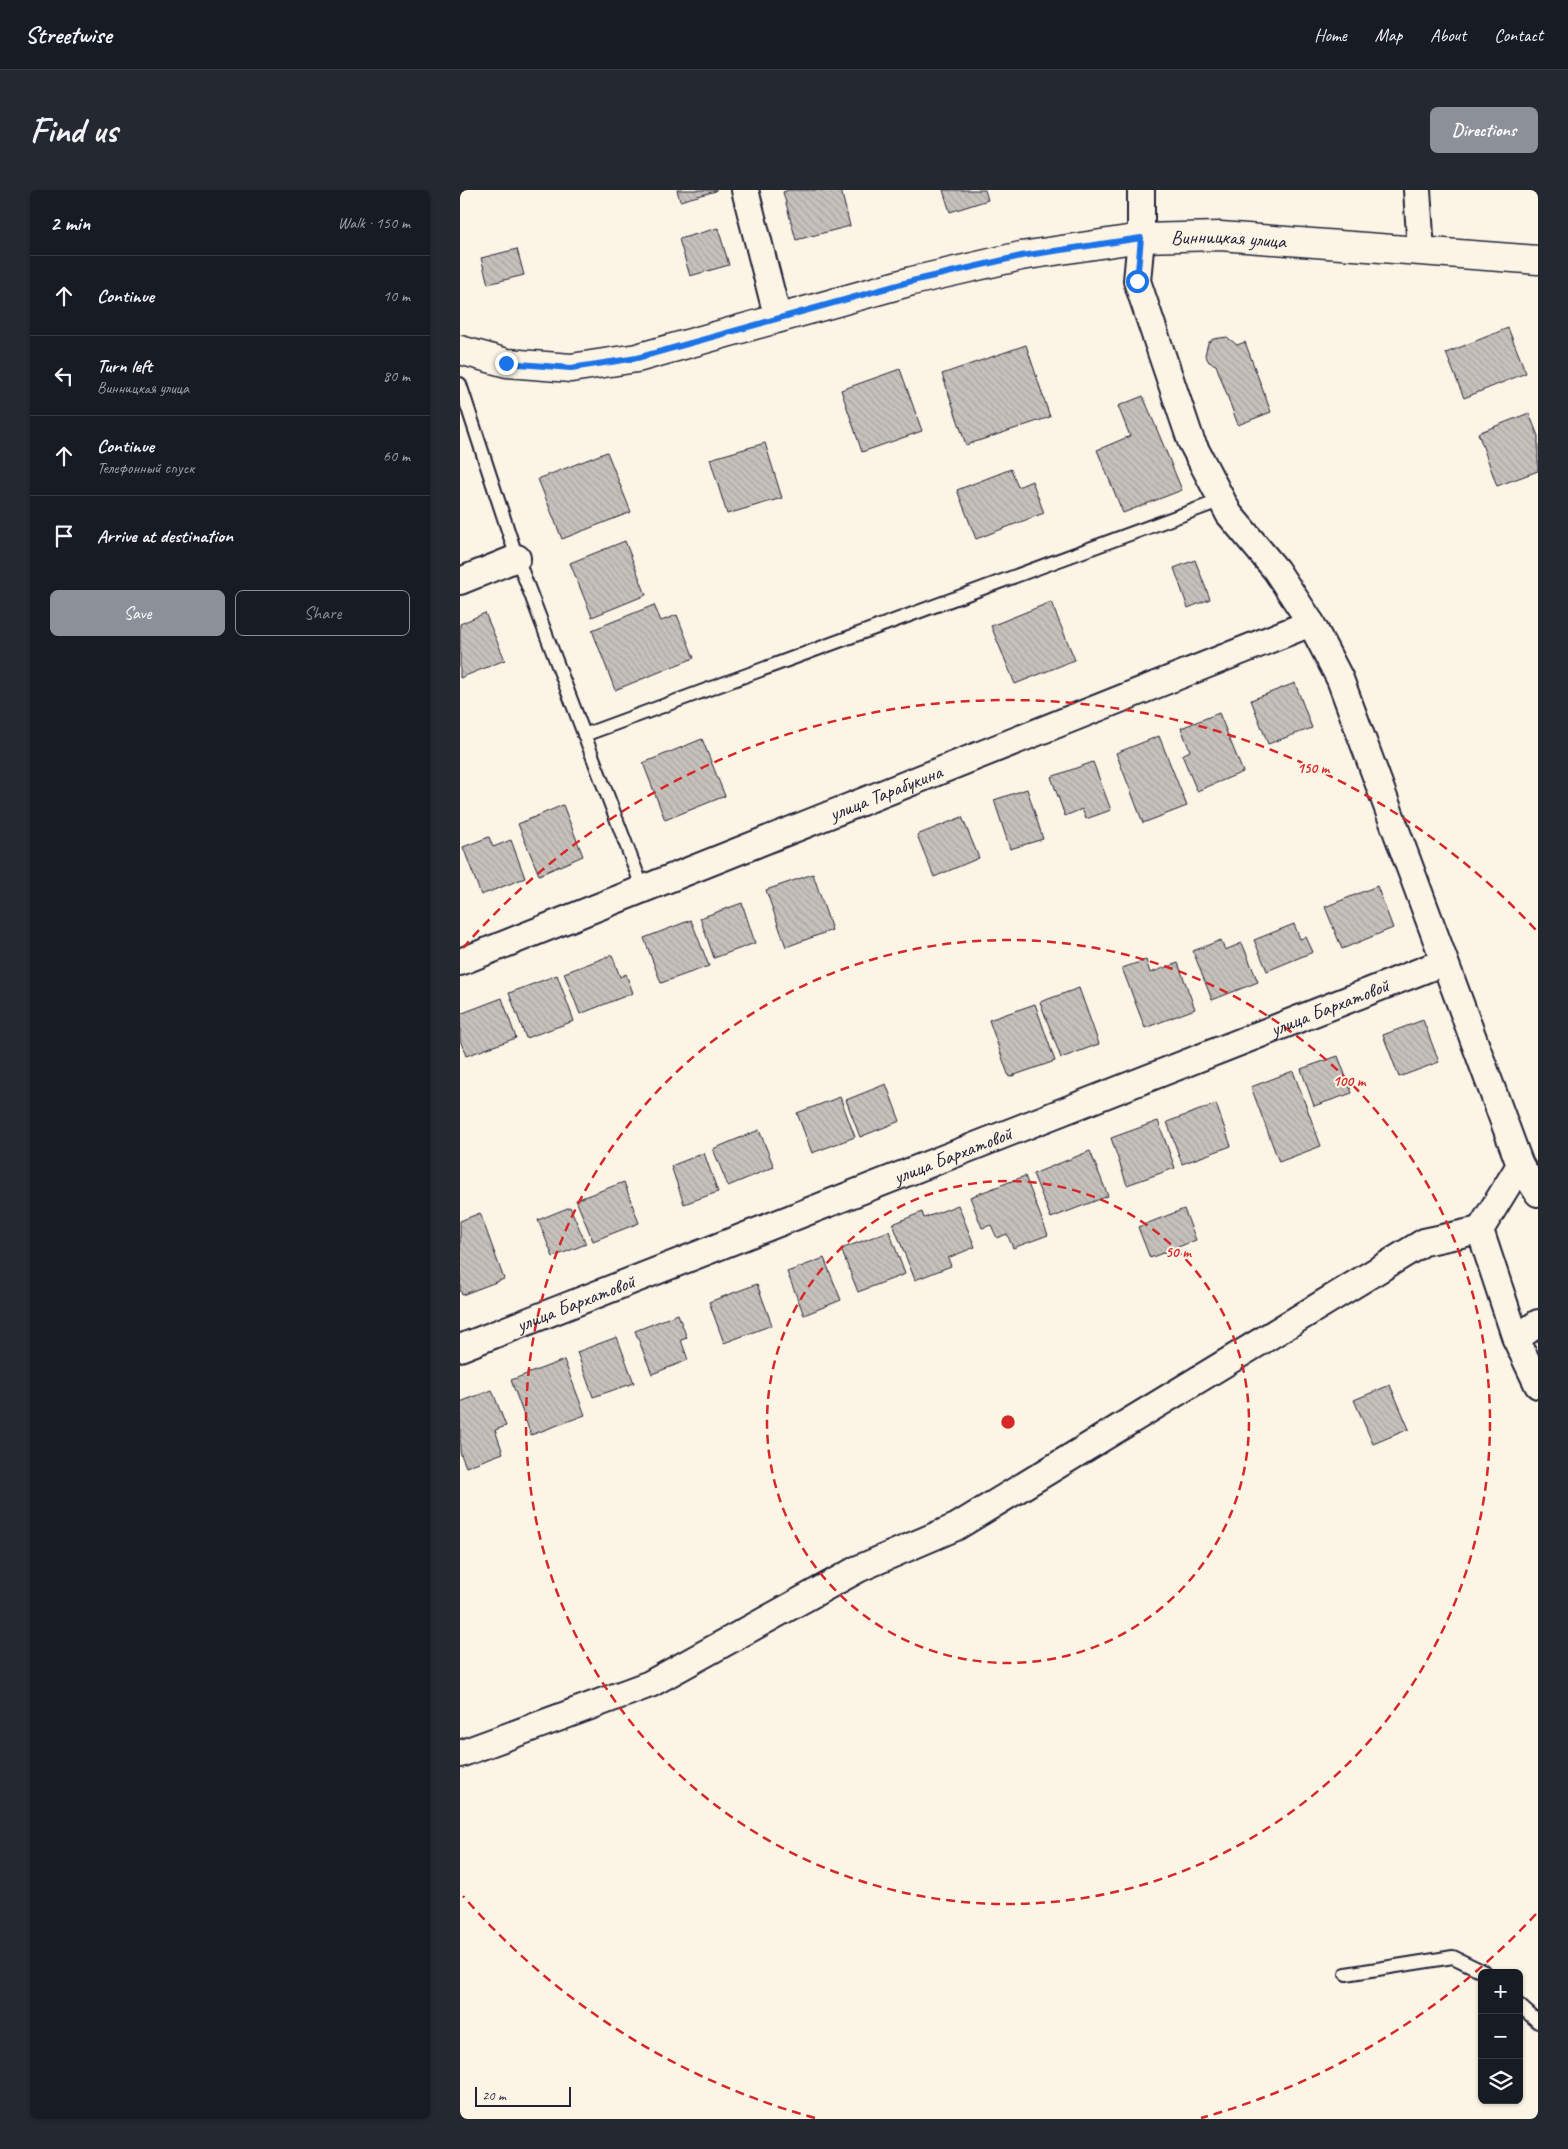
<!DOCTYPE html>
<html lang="en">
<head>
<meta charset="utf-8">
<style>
	:root { --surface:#171b24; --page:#242831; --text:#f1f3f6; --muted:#9ea1a6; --line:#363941; --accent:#8c9099 }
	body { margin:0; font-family:Caveat,sans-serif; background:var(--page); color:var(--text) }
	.controls { position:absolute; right:15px; bottom:15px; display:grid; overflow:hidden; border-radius:8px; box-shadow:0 1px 4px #0004 }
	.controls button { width:45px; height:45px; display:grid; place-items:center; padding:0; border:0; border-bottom:1px solid var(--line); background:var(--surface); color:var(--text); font:25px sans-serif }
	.scale { position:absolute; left:15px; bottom:12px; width:96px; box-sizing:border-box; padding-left:5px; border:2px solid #22223b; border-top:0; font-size:14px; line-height:18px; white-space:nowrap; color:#22223b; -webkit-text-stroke:4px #fcf5e5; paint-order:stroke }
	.stop { position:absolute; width:15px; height:15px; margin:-11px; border:4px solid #1a73e8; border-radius:50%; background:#fff }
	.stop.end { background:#1a73e8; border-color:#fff; box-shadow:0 1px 5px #0008 }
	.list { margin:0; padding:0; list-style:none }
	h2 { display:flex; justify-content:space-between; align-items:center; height:65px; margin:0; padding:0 20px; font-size:21px }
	h2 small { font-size:16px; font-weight:400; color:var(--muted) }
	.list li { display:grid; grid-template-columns:32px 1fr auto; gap:15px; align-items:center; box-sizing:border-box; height:80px; padding:0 20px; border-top:1px solid var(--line) }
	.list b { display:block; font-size:19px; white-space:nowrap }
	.list p { margin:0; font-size:16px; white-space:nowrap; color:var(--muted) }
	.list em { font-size:16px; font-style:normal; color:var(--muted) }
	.actions { display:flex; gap:10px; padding:15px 20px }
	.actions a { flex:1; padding:11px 0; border:1px solid var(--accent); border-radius:8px; text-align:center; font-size:18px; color:var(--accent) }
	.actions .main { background:var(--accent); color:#fff }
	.icon { flex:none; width:28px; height:28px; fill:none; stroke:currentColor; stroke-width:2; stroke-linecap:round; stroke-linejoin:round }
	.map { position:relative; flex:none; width:1078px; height:1929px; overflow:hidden; border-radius:8px }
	header { display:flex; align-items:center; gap:30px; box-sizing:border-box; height:70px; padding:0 25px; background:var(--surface); border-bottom:1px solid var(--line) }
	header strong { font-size:24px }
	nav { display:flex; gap:28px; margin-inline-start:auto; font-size:18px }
	.intro { display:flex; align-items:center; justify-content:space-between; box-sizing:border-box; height:120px; padding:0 30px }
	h1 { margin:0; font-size:35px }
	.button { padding:12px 22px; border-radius:8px; background:var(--accent); color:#fff; font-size:18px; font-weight:700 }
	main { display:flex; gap:30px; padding:0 30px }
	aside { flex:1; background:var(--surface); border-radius:8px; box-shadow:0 1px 4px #0004 }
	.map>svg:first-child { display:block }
	.building { fill:url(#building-back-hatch); stroke:#22223b }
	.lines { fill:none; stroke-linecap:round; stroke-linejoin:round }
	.lane-casing { stroke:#22223b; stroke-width:16 }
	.street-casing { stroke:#22223b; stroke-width:30 }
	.secondary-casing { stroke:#22223b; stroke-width:31 }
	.lane { stroke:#fcf5e5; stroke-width:12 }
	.street { stroke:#fcf5e5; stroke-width:26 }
	.secondary { stroke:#fcf5e5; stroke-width:28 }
	.route { stroke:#1a73e8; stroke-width:6 }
	.ring { fill:none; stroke:#d62828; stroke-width:2.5; stroke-dasharray:9 6 }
	.labels { text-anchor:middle; stroke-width:4; stroke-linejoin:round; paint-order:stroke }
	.street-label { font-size:20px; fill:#22223b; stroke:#fcf5e5 }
	.centre { fill:#d62828; stroke:#fcf5e5; stroke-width:2.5 }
	.ring-label { font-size:15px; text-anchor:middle; font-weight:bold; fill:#d62828; stroke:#fcf5e5; stroke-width:4; stroke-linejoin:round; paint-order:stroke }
</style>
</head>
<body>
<header>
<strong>Streetwise</strong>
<nav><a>Home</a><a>Map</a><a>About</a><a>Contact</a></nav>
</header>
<div class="intro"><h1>Find us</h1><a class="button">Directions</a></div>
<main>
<aside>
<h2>2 min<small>Walk · 150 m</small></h2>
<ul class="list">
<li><svg class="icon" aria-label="ahead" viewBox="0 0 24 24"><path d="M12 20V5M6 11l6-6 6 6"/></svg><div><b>Continue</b></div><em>10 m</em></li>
<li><svg class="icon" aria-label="left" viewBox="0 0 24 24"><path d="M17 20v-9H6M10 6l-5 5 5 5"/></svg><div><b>Turn left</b><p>Винницкая улица</p></div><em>80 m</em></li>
<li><svg class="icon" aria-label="ahead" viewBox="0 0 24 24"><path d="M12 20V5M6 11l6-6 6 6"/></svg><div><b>Continue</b><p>Телефонный спуск</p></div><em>60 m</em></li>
<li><svg class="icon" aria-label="arrive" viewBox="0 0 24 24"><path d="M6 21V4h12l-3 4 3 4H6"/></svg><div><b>Arrive at destination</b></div></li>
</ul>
<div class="actions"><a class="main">Save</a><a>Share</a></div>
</aside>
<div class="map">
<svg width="1078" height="1929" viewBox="0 0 1078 1929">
	<defs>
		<pattern id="building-back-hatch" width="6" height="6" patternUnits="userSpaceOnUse" patternTransform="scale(1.25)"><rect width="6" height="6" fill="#c6c1bb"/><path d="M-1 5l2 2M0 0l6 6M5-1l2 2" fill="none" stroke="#aaa6a2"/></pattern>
	</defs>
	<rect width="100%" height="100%" fill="#fcf5e5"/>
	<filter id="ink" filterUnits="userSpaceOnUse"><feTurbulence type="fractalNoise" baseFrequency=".02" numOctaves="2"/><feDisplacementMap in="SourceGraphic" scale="10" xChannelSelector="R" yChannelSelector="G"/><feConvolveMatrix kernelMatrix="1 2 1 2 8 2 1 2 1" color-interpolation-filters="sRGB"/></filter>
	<g filter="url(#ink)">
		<!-- building -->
		<path class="building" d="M217,0h39v1l-36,10z
			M329,0h52l9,36 -54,14 -13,-48z
			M483,0h42l3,10 -38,12z
			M258,38l11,37 -39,11 -11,-37z
			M57,59l7,26 -36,9 -7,-26z
			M1048,138l18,45 -62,25 -18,-45z
			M767,147l10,8 8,-3 26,70 -33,13 -22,-60 -7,-3 -4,-7 3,-12 5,-4z
			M566,155l24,72 -84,28 -24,-71z
			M440,179l22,62 -60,21 -21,-62z
			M683,206l39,94 -59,23 -26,-63 33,-14 -12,-30z
			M1069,223l9,23v35l-41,15 -19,-53z
			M305,253l17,55 -55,16 -17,-55z
			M147,262l24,60 -69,27 -24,-60z
			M551,279l7,18 14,-6 12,32 -68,26 -19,-49z
			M165,351l21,54 -54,22 -22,-54z
			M735,370l15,39 -22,9 -14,-40z
			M591,412l24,58 -60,24 -24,-58z
			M194,415l7,16 16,-6 17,43 -79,32 -23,-60z
			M25,423l20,47 -45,18v-54z
			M835,493l17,45 -44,16 -17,-44z
			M759,523l24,59 -46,19 -15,-36 8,-4 -9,-23z
			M699,546l28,70 -44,17 -27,-70z
			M242,549l23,57 -60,24 -22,-57z
			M633,572l18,48 -25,9 -4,-10 -17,7 -14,-39z
			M567,599l16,50 -33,10 -16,-49z
			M103,615l20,51 -44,19 -21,-51z
			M502,627l17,41 -45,19 -17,-42z
			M29,647l4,10 18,-7 14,38 -44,17 -18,-48z
			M353,684l19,56 -46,17 -20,-57z
			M917,696l16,42 -51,21 -17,-42z
			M282,713l13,40 -41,15 -14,-40z
			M231,730l18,46 -48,17 -17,-45z
			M834,734l6,15 6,-2 7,15 -46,19 -13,-31z
			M761,750l4,10 17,-7 16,39 -46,18 -19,-49z
			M152,765l8,22 6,-3 7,19 -53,21 -16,-41z
			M686,770l4,13 28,-10 17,46 -50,19 -23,-60z
			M97,785l17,46 -48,17 -17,-45z
			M619,798l20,56 -38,14 -21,-56z
			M42,808l14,40 -50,18 -6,-16v-26z
			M575,814l20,57 -46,16 -20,-57z
			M963,830l16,42 -40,15 -16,-42z
			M878,866l14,37 -38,13 -13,-37z
			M833,881l28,75 -42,16 -28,-75z
			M426,894l14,37 -40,16 -14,-37z
			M380,907l15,40 -43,16 -15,-40z
			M756,914l15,42 -49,18 -15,-42z
			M698,931l17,47 -48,17 -16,-47z
			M299,940l15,37 -46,19 -15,-37z
			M630,961l18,45 -57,22 -18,-44z
			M244,963l14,39 -34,12 -13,-38z
			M565,986l23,59 -35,13 -6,-14 -10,4 -6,-13 -9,3 -12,-31z
			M164,992l15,41 -46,18 -17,-41z
			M498,1015l17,42 -27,11 3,8 -36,14 -22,-56 29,-12 2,6z
			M110,1017l16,37 -33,13 -15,-37z
			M724,1019l12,31 -46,18 -12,-31z
			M20,1023l24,66 -42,16 -2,-6v-68z
			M429,1041l16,43 -47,18 -17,-43z
			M364,1068l17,42 -37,15 -17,-43z
			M297,1094l15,41 -48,18 -15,-41z
			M218,1124l9,24 -6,2 7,20 -36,14 -17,-43z
			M157,1147l17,46 -41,14 -16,-45z
			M104,1170l21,55 -54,20 -20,-55z
			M930,1195l19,44 -36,15 -19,-44z
			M32,1200l14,36 -11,4 8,23 -37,14 -6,-15v-50z"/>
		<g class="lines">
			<!-- lane casing -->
			<g class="lane-casing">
				<path id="lane" d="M0,194l57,174 126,331
					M124,545l638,-235
					M886,1784l107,-17 33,16
					M1059,1815l19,17"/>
			</g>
			<!-- street casing -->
			<g class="street-casing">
				<g id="street">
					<path d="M285,0l33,129"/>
					<path d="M681,0v48l-4,43 54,160 38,73 47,56 35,53 29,56 180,486 -40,65 36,109 22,46"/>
					<path d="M957,0l4,61"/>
					<path d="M0,391l57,-23"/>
					<path id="s1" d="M0,772l851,-339"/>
					<path d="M1060,975l18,28"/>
					<path d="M1056,1149l22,-16"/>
					<path id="s2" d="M0,1158l984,-386"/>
					<path d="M0,1564l190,-70 208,-115 98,-42 468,-285 56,-12"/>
				</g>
			</g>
			<!-- secondary casing -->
			<g class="secondary-casing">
				<g id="secondary">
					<path id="s3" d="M0,160l47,13 64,5 66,-10 275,-77 109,-25 120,-18 79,-2 318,24"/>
				</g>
			</g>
			<!-- lane -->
			<use href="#lane" class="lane"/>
			<!-- street -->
			<use href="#street" class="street"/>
			<!-- secondary -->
			<use href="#secondary" class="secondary"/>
		</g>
	</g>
	<g class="lines" filter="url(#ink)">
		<!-- route -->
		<path class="route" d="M46,173l65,5 66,-10 275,-77 109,-25 120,-18 -4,43"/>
	</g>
	<!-- distance rings -->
	<g class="ring">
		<circle cx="548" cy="1232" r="241"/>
		<circle cx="548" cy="1232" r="482"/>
		<path d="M1076 1724A722 722 0 0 1 741 1928M355 1928A722 722 0 0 1 3 1706M3 758A722 722 0 0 1 1076 740"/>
	</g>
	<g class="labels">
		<!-- street labels -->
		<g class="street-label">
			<text dy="7" stroke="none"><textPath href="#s3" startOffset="786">Винницкая улица</textPath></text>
			<text dy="7" stroke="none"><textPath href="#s1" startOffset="458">улица Тарабукина</textPath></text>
			<text dy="7" stroke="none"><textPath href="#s2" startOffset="934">улица Бархатовой</textPath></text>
			<text dy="7" stroke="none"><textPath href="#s2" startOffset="529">улица Бархатовой</textPath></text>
			<text dy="7" stroke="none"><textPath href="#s2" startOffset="124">улица Бархатовой</textPath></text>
		</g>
	</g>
	<circle cx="548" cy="1232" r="8" class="centre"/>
	<g class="ring-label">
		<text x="853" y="583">150 m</text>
		<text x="889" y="896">100 m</text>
		<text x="718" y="1067">50 m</text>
	</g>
</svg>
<div class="controls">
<button>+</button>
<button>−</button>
<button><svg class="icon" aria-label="layers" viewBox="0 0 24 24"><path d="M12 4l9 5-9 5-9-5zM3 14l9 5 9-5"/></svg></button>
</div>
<div class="scale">20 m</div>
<div class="stop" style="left:677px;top:91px"></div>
<div class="stop end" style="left:46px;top:173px"></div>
</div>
</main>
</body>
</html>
